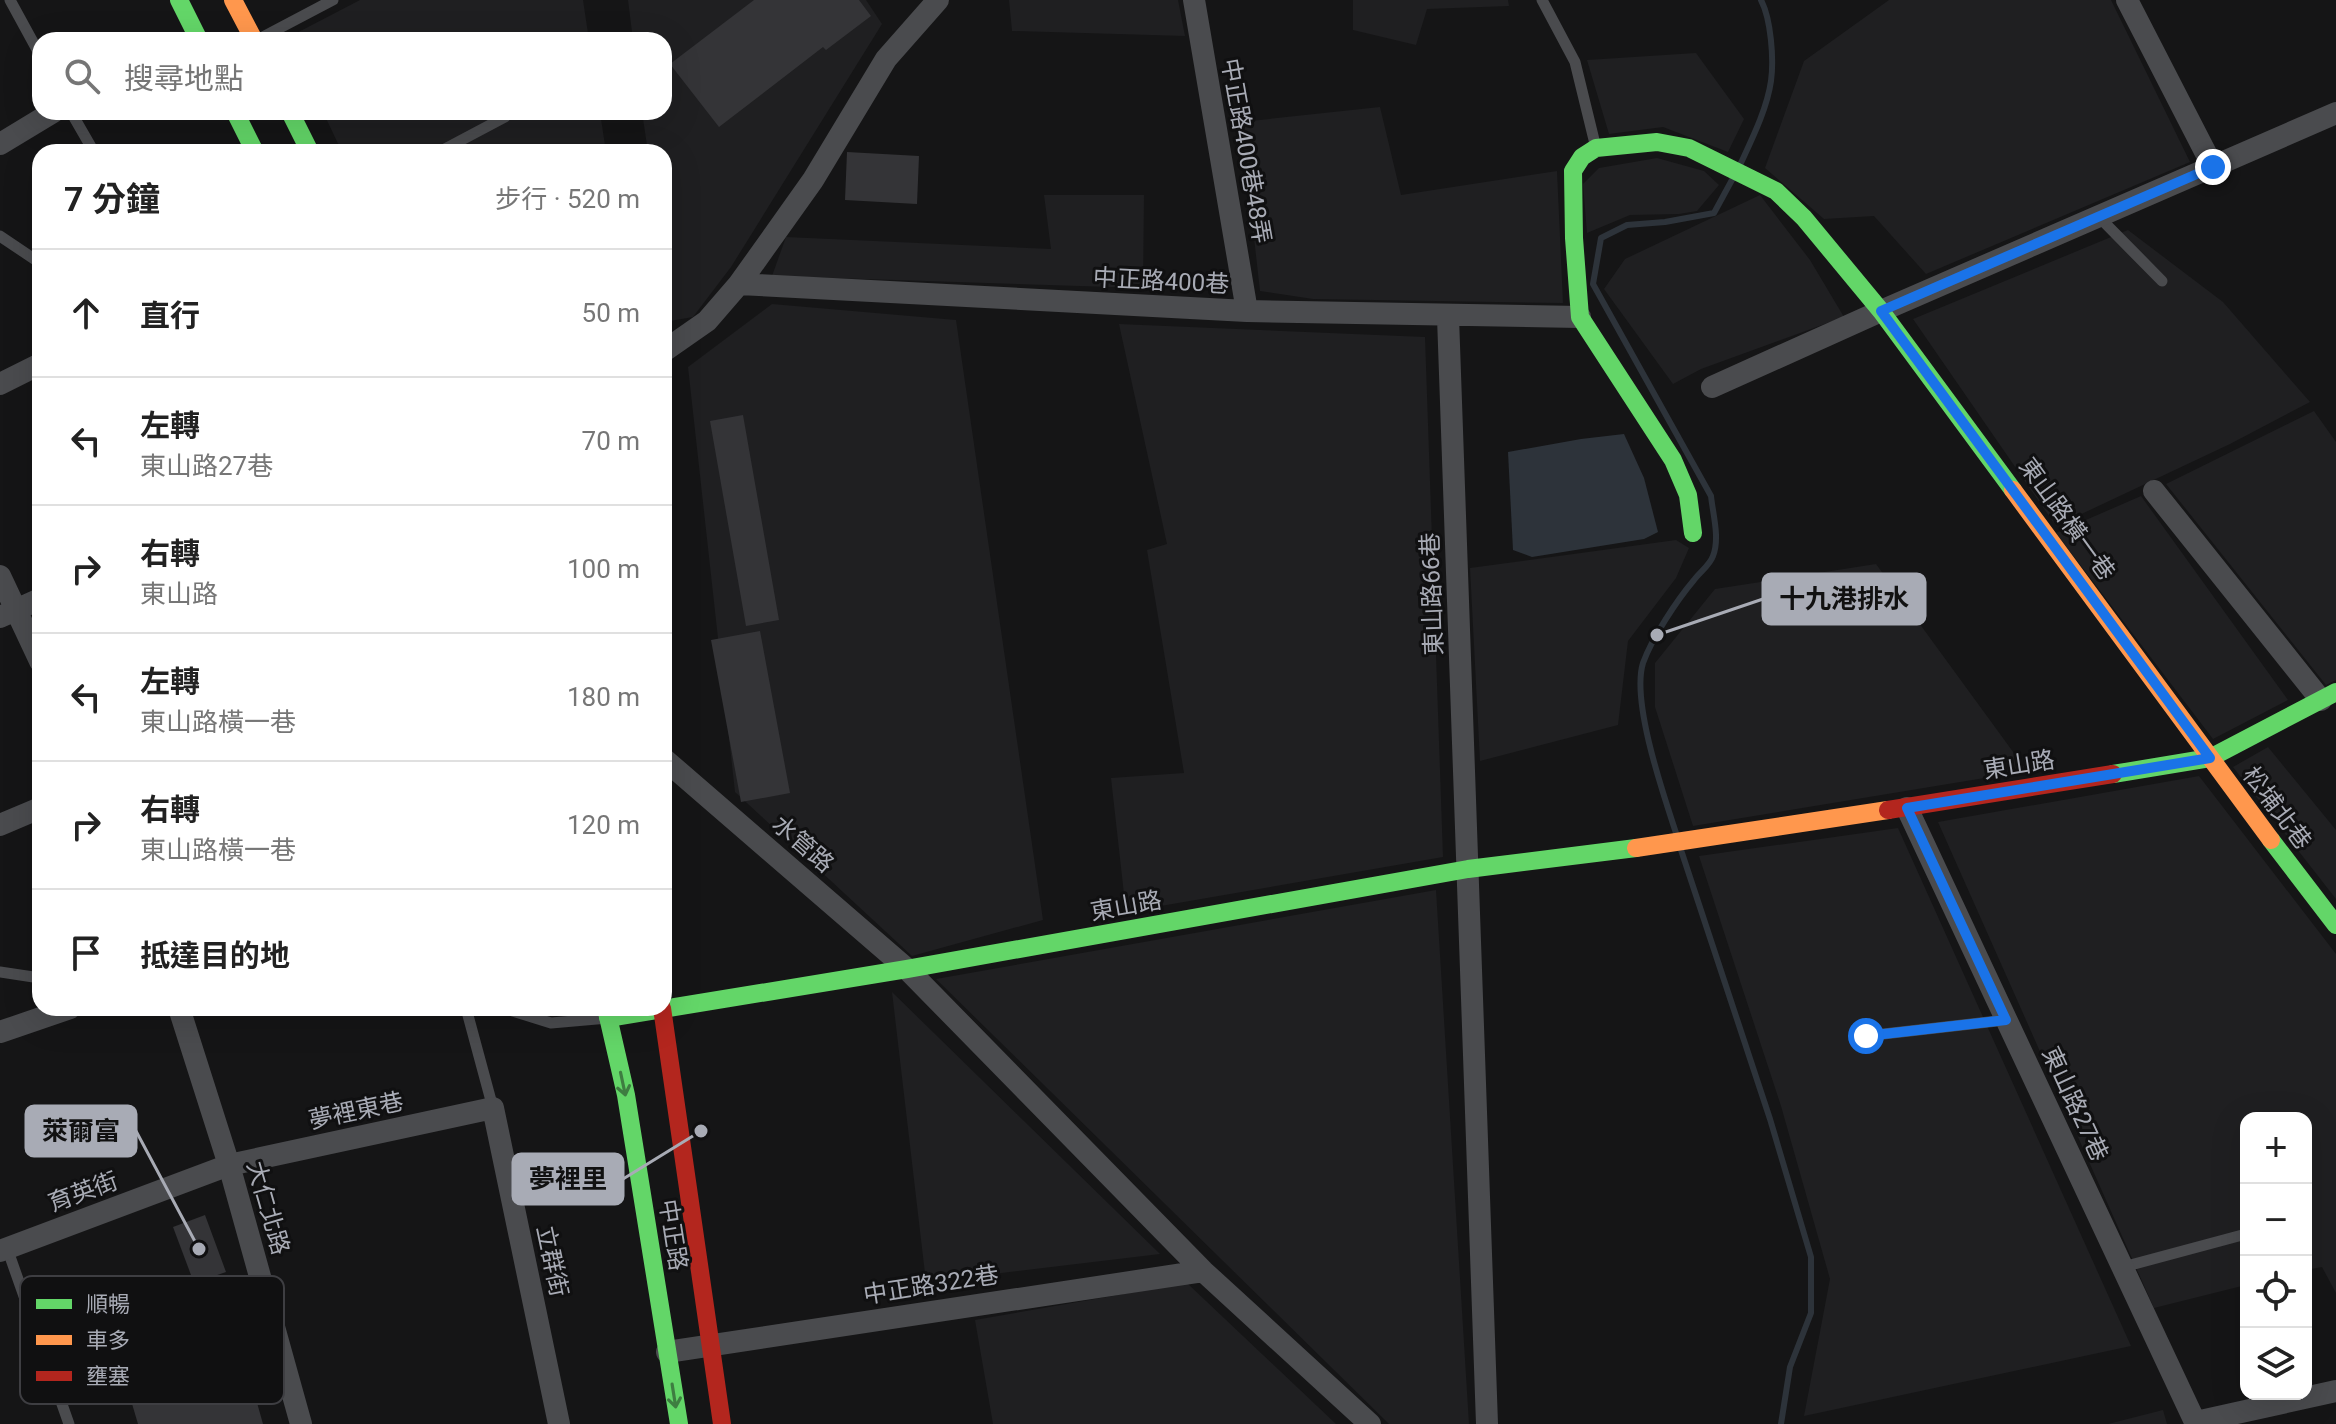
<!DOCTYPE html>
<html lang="zh-TW">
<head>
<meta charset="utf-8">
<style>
	:root { --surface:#fff; --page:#f2f2f2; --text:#222; --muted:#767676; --line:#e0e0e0 }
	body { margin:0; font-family:Roboto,"Noto Sans TC",sans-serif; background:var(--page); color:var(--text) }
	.controls { position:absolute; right:24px; bottom:24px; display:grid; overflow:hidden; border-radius:16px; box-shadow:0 8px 32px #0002 }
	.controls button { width:72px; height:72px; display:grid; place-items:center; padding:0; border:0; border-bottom:2px solid var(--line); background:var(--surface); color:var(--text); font:40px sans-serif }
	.stop { position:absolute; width:24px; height:24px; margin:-18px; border:6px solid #1a73e8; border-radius:50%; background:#fff }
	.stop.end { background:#1a73e8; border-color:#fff; box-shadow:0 2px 8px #0008 }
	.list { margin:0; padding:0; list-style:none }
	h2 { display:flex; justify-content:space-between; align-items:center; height:104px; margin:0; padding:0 32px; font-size:34px }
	h2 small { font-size:26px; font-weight:400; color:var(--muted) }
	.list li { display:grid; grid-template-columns:52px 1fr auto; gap:24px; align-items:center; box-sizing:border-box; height:128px; padding:0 32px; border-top:2px solid var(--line) }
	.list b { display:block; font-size:30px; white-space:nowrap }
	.list p { margin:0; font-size:26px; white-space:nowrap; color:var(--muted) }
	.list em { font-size:26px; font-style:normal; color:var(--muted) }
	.icon { flex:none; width:44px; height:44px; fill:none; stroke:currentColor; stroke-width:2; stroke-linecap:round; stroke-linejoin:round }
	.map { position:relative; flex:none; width:2336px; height:1424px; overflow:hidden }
	.search { position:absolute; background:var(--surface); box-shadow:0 8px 32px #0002; left:32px; top:32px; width:640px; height:88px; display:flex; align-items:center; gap:20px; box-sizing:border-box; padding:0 28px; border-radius:24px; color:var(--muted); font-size:30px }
	.panel { position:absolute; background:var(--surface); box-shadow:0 8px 32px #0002; left:32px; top:144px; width:640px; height:872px; border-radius:24px }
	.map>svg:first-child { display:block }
	.built { fill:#1f1f21 }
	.water { fill:#2d333a }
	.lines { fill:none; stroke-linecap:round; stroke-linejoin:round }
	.stream { stroke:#2d333a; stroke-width:6 }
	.building { fill:#343437 }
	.lane { stroke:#4a4b4e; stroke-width:11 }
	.street { stroke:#4a4b4e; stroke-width:22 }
	.fast { stroke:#63d668; stroke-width:18 }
	.slow { stroke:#ff974d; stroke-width:18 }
	.jam { stroke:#b3261e; stroke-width:18 }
	.oneway { stroke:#3e7d41 }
	.route { stroke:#1a73e8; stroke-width:10 }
	.labels { text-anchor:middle; stroke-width:6; stroke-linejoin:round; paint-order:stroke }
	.street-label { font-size:24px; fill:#a8abb5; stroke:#101011 }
	.key { fill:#101011; stroke:#3e3e42; stroke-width:2 }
	.key-label { font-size:22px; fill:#a8abb5 }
	.leader { fill:none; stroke:#a8abb5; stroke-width:3 }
	.callout-dot { fill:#a8abb5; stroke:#101011; stroke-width:3 }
	.callout { fill:#a8abb5; stroke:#a8abb5; stroke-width:3 }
	.callout-label { font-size:26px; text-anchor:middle; font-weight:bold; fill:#111 }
</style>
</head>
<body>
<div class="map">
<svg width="2336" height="1424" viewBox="0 0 2336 1424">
	<rect width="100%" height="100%" fill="#151516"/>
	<!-- built -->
	<path class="built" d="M360,0h223l6,40h-301l-1,-2z
		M628,0h238l16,24 -151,243 -38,50 -23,4 -6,-46v-123h-16l-6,-40h22v-72h-31z
		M1009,0h169l7,36 -173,-5z
		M1353,0h155l1,6 -82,3 -11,36 -63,-15z
		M1889,0h222l79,162 -264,112 -52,-58 -50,3 -59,-51 39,-107z
		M1696,53l48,66 -16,33 -65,-25 -54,7 -22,-74z
		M1380,107l21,88 156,-24 6,132 -250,-4 -53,-8 -19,-169z
		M323,112h277l6,40h-264z
		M1657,158l47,13 15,14 -22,26 -18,3 -49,1 -43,18 -4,-49 16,-16z
		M1044,195h100l-1,93 -371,-12 14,-39 265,12z
		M1760,195l50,65 34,57 -143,52 -28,15 -69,-95 21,-30z
		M2128,230l95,72 87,100 -80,42 -174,82 -143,-207z
		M772,304l184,16 87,600 -131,36 -177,-164 -47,-425z
		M1119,324l306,13 18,520 -317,55 -15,-134 73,-5 -37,-223 20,-6z
		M2314,411l22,31v238l-10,5 -160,-201z
		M2141,496l147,204 -75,39 -157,-206z
		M1676,540l13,8 -13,30 -48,63 -10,84 -138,36 -10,-193z
		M1876,564l151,207 -334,55 -38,-119v-44l60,-74z
		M2268,747l68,83v69l-103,-132z
		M2199,776l137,178v339l-14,-26 -16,3v-152h-60v167l-92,23 -216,-486z
		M1898,828l233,518 -327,70 26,-137 -49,-173 -82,-250z
		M1436,890l33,534h-80l-453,-445z
		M892,992l268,262 -234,28z
		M1187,1283l149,141h-343l-18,-104z
		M2163,1410l4,14h-59z"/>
	<!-- water -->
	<path class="water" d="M1624,434l20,44 14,54 -14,7 -112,18 -19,-7 -5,-98 73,-13z"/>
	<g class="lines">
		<!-- stream -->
		<path class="stream" d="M1740,165c12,-26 27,-56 31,-84 3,-22 0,-62 -10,-81
			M1677,836c-13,-40 -46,-134 -34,-173 9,-25 34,-63 51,-83 6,-8 16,-15 19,-24 7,-18 0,-41 -2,-60l-118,-212 8,-46 26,-13 38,-3 49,-9 19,-35
			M1681,850l89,269 41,138v56l-21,54 -9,57"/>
	</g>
	<!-- building -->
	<path class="building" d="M754,0h105l12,16 -45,34 -3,-3 -104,80 -49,-63z
		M847,152l72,4 -2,48 -72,-4z
		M743,415l36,205 -33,6 -36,-205z
		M760,631l30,162 -49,9 -30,-162z
		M205,1215l21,57 -32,11 -21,-56z
		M232,1314l31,110h-125l-13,-44 53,-15 -9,-33z"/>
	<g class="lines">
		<!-- lane -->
		<path class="lane" d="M10,0l30,55
			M1542,0l33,62 21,86
			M257,40l76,-40
			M71,112l23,40
			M439,152l66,-35
			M2099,217l63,64
			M0,236l40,27
			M0,972l40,6
			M466,1008l27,100
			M503,1008l48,15 57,-5
			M1866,1036l140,-16
			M7,1248l62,176
			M2123,1267l123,-33"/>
		<!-- street -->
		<path class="street" d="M1194,0l53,311
			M2127,0l86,167
			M0,144l53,-32
			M739,284l508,27 333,6
			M1448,317l39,1107
			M664,351l43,-30 32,-37 74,-104 73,-121 52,-59
			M0,384l40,-20
			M1712,387l169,-76 455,-198
			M2154,491l167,209
			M0,576l40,85
			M0,617l40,-18
			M664,759l243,210 296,302 167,153
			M1907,808l289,616
			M0,825l40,-17
			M179,1008l50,157 72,259
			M0,1032l70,-24
			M0,1251l229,-86 264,-57 66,316
			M667,1352l536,-81
			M2196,1422l140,-31"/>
		<!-- fast -->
		<path class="fast" d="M179,0l20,40
			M235,112l20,40
			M290,112l20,40
			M1693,533l-5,-38 -15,-35 -93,-143 -6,-79 -1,-67 9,-14 14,-9 61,-6 32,6 87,43 28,27 77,93 132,179
			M2113,774l97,-16 126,-66
			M2271,840l65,85
			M606,1008l20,87 53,329
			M608,1018l299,-49 561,-100 168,-21"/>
		<!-- slow -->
		<path class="slow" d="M233,0l21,40
			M2013,490l258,350
			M1636,848l252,-38"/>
		<!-- jam -->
		<path class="jam" d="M1888,810l225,-36
			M662,1008l60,416"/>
	</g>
	<!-- one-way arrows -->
	<defs><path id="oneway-shaft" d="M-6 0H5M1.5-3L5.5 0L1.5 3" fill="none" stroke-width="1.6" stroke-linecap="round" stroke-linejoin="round" transform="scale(2)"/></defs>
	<g class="oneway">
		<use href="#oneway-shaft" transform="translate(623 1084) rotate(78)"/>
		<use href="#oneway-shaft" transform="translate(674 1396) rotate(81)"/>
	</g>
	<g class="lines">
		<!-- route -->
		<path class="route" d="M1866,1036l140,-16 -99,-212 303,-50 -329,-447 332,-144"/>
	</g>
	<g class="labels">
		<!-- street labels -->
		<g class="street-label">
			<text transform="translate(1246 151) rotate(80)" y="8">中正路400巷48弄</text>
			<text transform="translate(1161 281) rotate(3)" y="8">中正路400巷</text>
			<text transform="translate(2067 519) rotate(54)" y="8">東山路橫一巷</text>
			<text transform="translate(1432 594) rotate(-92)" y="8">東山路66巷</text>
			<text transform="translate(2019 765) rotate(-9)" y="8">東山路</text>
			<text transform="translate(2277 808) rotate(53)" y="8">松埔北巷</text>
			<text transform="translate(803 844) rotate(41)" y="8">水管路</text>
			<text transform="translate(1126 906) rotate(-10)" y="8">東山路</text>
			<text transform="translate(2075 1104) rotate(65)" y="8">東山路27巷</text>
			<text transform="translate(356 1111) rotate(-12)" y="8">夢裡東巷</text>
			<text transform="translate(83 1192) rotate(-20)" y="8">育英街</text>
			<text transform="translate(268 1208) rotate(74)" y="8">大仁北路</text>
			<text transform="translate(673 1235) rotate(81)" y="8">中正路</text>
			<text transform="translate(552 1261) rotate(78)" y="8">立群街</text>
			<text transform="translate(931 1285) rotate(-9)" y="8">中正路322巷</text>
		</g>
	</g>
	<!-- legend -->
	<rect x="20" y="1276" width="264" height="128" rx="12" class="key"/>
	<rect x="36" y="1299" width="36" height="10" fill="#63d668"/>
	<rect x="36" y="1335" width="36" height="10" fill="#ff974d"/>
	<rect x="36" y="1371" width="36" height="10" fill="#b3261e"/>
	<g class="key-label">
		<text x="86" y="1312">順暢</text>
		<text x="86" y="1348">車多</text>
		<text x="86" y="1384">壅塞</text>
	</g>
	<!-- callouts -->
	<path class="leader" d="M1657 635L1763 599M199 1249L136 1131M701 1131L623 1179"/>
	<g class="callout-dot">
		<circle cx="1657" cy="635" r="8"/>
		<circle cx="199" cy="1249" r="8"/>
		<circle cx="701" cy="1131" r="8"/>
	</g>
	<g class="callout">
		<rect x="1763" y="574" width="162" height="50" rx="8"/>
		<rect x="26" y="1106" width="110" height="50" rx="8"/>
		<rect x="513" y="1154" width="110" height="50" rx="8"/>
	</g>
	<g class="callout-label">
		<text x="1844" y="608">十九港排水</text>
		<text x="81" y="1140">萊爾富</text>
		<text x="568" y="1188">夢裡里</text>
	</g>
</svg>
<div class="controls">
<button>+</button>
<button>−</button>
<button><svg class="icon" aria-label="locate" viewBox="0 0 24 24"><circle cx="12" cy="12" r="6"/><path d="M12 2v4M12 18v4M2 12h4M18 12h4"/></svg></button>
<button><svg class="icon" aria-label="layers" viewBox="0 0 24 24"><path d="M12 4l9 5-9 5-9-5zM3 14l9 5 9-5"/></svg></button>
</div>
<div class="stop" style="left:1866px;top:1036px"></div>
<div class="stop end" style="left:2213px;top:167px"></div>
<div class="search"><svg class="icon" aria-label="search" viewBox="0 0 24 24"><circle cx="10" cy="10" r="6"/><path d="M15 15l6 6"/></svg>搜尋地點</div>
<section class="panel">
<h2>7 分鐘<small>步行 · 520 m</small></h2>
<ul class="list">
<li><svg class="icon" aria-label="ahead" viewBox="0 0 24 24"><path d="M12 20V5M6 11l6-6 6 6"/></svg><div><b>直行</b></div><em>50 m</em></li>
<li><svg class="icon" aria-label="left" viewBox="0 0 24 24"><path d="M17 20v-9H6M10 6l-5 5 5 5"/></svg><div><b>左轉</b><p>東山路27巷</p></div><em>70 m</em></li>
<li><svg class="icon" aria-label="right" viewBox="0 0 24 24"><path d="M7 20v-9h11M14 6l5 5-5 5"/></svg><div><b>右轉</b><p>東山路</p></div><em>100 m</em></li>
<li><svg class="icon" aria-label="left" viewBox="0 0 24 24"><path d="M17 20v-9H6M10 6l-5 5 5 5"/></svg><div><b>左轉</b><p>東山路橫一巷</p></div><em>180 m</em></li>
<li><svg class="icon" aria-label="right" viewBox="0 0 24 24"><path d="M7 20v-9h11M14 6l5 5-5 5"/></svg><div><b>右轉</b><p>東山路橫一巷</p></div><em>120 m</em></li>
<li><svg class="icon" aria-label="arrive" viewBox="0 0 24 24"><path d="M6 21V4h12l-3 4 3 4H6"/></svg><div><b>抵達目的地</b></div></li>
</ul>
</section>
</div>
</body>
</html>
